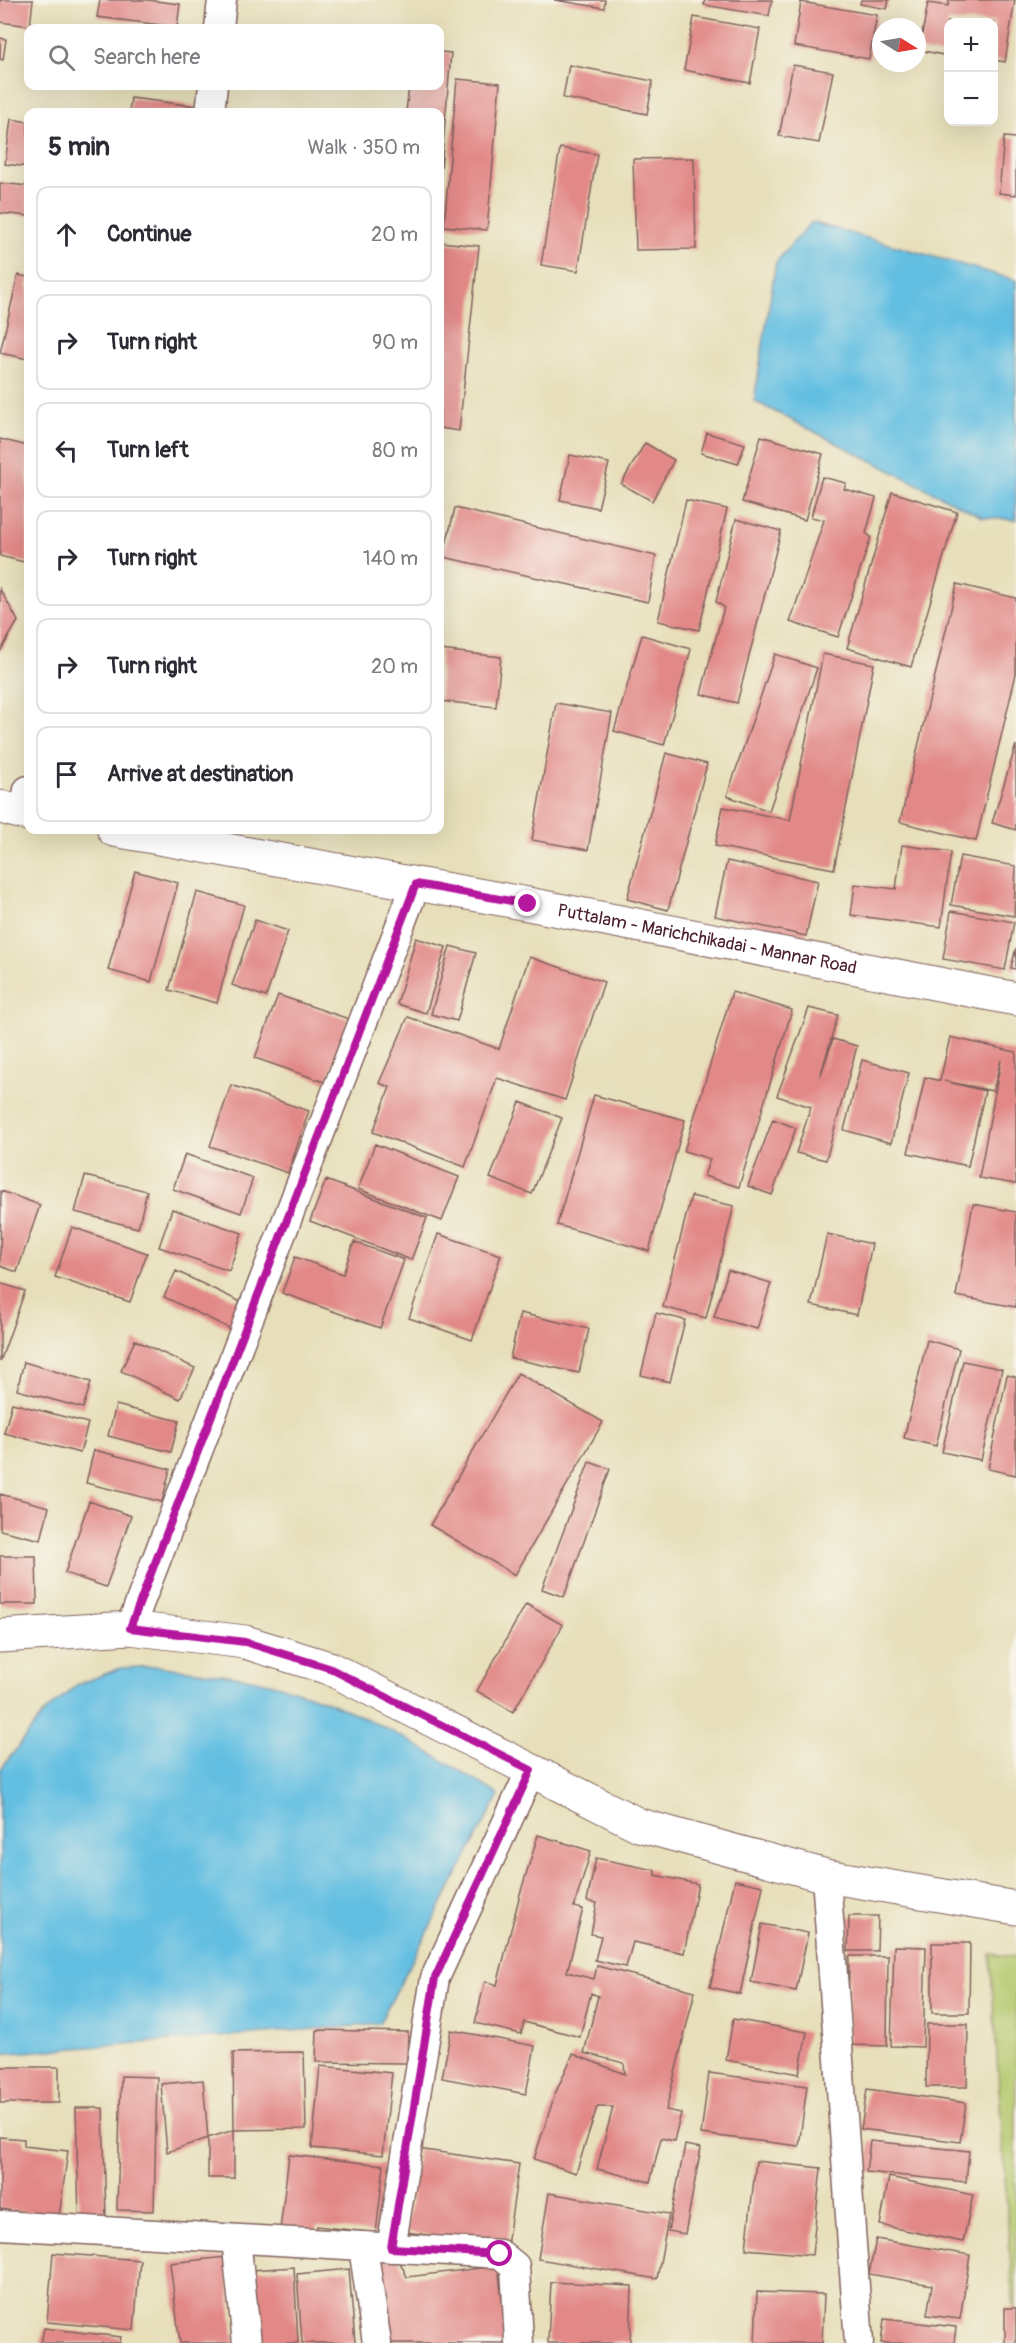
<!DOCTYPE html>
<html lang="en">
<head>
<meta charset="utf-8">
<style>
	:root { --surface:#fff; --page:#f7f7f7; --text:#2b2b33; --muted:#7c7c81; --line:#e1e1e2 }
	body { margin:0; font-family:Pangolin,sans-serif; background:var(--page); color:var(--text) }
	.controls { position:absolute; right:18px; top:18px; display:grid; overflow:hidden; border-radius:12px; box-shadow:0 6px 24px #0002 }
	.controls button { width:54px; height:54px; display:grid; place-items:center; padding:0; border:0; border-bottom:2px solid var(--line); background:var(--surface); color:var(--text); font:30px sans-serif }
	.compass { position:absolute; left:872px; top:18px; width:54px; height:54px; border-radius:50%; background:var(--surface); box-shadow:0 6px 24px #0002; rotate:101deg }
	.stop { position:absolute; width:18px; height:18px; margin:-14px; border:4px solid #b5179e; border-radius:50%; background:#fff }
	.stop.end { background:#b5179e; border-color:#fff; box-shadow:0 2px 6px #0008 }
	.list { margin:0; padding:0; list-style:none }
	h2 { display:flex; justify-content:space-between; align-items:center; height:78px; margin:0; padding:0 24px; font-size:26px }
	h2 small { font-size:20px; font-weight:400; color:var(--muted) }
	.list li { display:grid; grid-template-columns:39px 1fr auto; gap:18px; align-items:center; box-sizing:border-box; height:96px; margin:0 12px 12px; padding:0 12px; border:2px solid var(--line); border-radius:12px }
	.list b { display:block; font-size:22px; white-space:nowrap }
	.list em { font-size:20px; font-style:normal; color:var(--muted) }
	.icon { flex:none; width:33px; height:33px; fill:none; stroke:currentColor; stroke-width:2; stroke-linecap:round; stroke-linejoin:round }
	.map { position:relative; flex:none; width:1016px; height:2343px; overflow:hidden }
	.search { position:absolute; background:var(--surface); box-shadow:0 6px 24px #0002; left:24px; top:24px; width:420px; height:66px; display:flex; align-items:center; gap:15px; box-sizing:border-box; padding:0 21px; border-radius:12px; color:var(--muted); font-size:22px }
	.panel { position:absolute; background:var(--surface); box-shadow:0 6px 24px #0002; left:24px; top:108px; width:420px; height:726px; border-radius:12px }
	.map>svg:first-child { display:block }
	.green { fill:#b4c86c; stroke:#7f744c; stroke-width:1.5 }
	.water { fill:#64bfe2; stroke:#576f86; stroke-width:1.5 }
	.building { fill:#e28988 }
	.lines { fill:none; stroke-linecap:round; stroke-linejoin:round }
	.minor-casing { stroke:#81625d; stroke-width:31 }
	.tertiary-casing { stroke:#81625d; stroke-width:35 }
	.primary-casing { stroke:#81625d; stroke-width:35 }
	.minor { stroke:#fff; stroke-width:28 }
	.tertiary { stroke:#fff; stroke-width:33 }
	.primary { stroke:#fff; stroke-width:33 }
	.route { stroke:#b5179e; stroke-width:8 }
	.labels { text-anchor:middle; stroke-width:5; stroke-linejoin:round; paint-order:stroke }
	.street-label { font-size:18px; fill:#4a1f2b; stroke:#f7f3e8 }
</style>
</head>
<body>
<div class="map">
<svg width="1016" height="2343" viewBox="0 0 1016 2343">
	<rect width="100%" height="100%" fill="#f7f3e8"/>
	<filter id="ink" filterUnits="userSpaceOnUse"><feTurbulence type="fractalNoise" baseFrequency=".0167" numOctaves="2"/><feDisplacementMap in="SourceGraphic" scale="12" xChannelSelector="R" yChannelSelector="G"/><feConvolveMatrix kernelMatrix="1 2 1 2 8 2 1 2 1" color-interpolation-filters="sRGB"/></filter>
	<filter id="wash" filterUnits="userSpaceOnUse"><feTurbulence type="fractalNoise" baseFrequency=".008" numOctaves="4" result="noise"/><feDisplacementMap in="SourceGraphic" scale="24" xChannelSelector="R" yChannelSelector="G"/><feGaussianBlur stdDeviation="1.35" result="paint"/><feColorMatrix in="noise" values="0 0 0 0 0 0 0 0 0 0 0 0 0 0 0 0 0 1.4 0 .05"/><feComposite in="paint" operator="in"/></filter>
	<g filter="url(#wash)">
		<rect width="100%" height="100%" fill="#e7dfba"/>
		<!-- green -->
		<path class="green" d="M990,1954l26,3v386z"/>
		<!-- water -->
		<path class="water" d="M811,222l205,58v240l-34,-3 -228,-116 22,-139z
			M157,1666c34,5 70,7 104,15 87,20 164,67 238,114l-120,229 -379,30v-284l44,-57 34,-29 43,-16z"/>
		<g id="blocks">
			<!-- building -->
			<path class="building" d="M0,0h33l-3,26 -30,-4z
				M100,0h47l33,4 -3,23 -80,-10z
				M554,0h51l-1,8z
				M705,0h67l-3,16 -65,-11z
				M861,0h28l-2,9 -27,-5z
				M949,0h66l-10,62 -11,-2v-38h-46v34l-29,-6 9,-47 20,3z
				M801,2l76,13 -8,44 -75,-13z
				M694,17l66,12 -10,54 -66,-13z
				M0,38l6,1 -3,21 -3,-1z
				M440,52l11,1 -10,116 -1,-57h-34l3,-26h31z
				M569,65l84,16 -6,33 -84,-16z
				M793,65l40,7 -14,71 -40,-7z
				M457,79l43,4 -13,147 -43,-4z
				M131,98l64,8 -1,6h-65z
				M11,119l17,3v45l-23,-3z
				M1004,137l12,1v57l-17,-2z
				M560,148l37,6 -19,117 -37,-6z
				M694,158l2,91 -60,1 -3,-91z
				M0,183l28,3v30l-28,-3z
				M440,242l39,4 -20,185 -19,-3z
				M18,275l10,2v82l-28,-6z
				M707,433l38,11 -7,20 -37,-11z
				M761,436l62,18 -18,66 -63,-18z
				M0,439l28,7v117l-28,-7z
				M645,443l29,17 -22,41 -31,-17z
				M570,455l39,8 -11,45 -38,-8z
				M822,477l24,6 -2,6 32,9 -10,35 5,4 -33,100 -48,-15 34,-102 -13,-3z
				M892,492l65,20 -46,155 -64,-19z
				M686,500l41,9 -28,121 -41,-9z
				M455,508l201,48 -8,46 -205,-45z
				M736,519l45,12 -44,172 -36,-9 23,-87 -8,-5z
				M957,584l59,14v76l-40,167 -76,-19z
				M0,589l18,32 -18,31z
				M642,635l49,14 -27,96 -50,-14z
				M440,650l61,7 -5,50 -56,-6z
				M775,654l42,14 -48,143 -42,-15z
				M823,654l51,10 -40,205 -119,-23 8,-39 67,13z
				M556,703l56,10 -24,137 -56,-10z
				M1016,745v85l-24,-7z
				M666,753l41,11 -39,146 -41,-11z
				M902,845l49,7 -10,75 -90,-12 4,-31 41,5z
				M960,856l56,10 -2,50 -63,-11z
				M727,861l91,20 -12,55 -91,-20z
				M135,871l43,12 -27,99 -43,-12z
				M197,892l47,13 -27,98 -48,-13z
				M951,911l63,11 -9,48 -62,-11z
				M255,920l33,11 -22,66 -34,-12z
				M416,938l30,9 -20,66 -29,-9z
				M450,946l26,7 -19,68 -26,-7z
				M1016,948v21l-5,-1z
				M529,957l75,25 -39,118 -68,-22 -32,89 -92,-35 17,-45 -11,-4 29,-66 91,32z
				M732,992l60,18 -53,177 -35,-11 6,-17 -26,-8z
				M278,995l71,24 -22,64 -72,-25z
				M809,1008l29,7 -18,62 13,-38 24,7 -31,114 -30,-7 15,-46 -34,-11z
				M950,1037l66,15v132l-37,-6 22,-118 -8,31 -49,-10 41,10 -17,75 -60,-13 17,-76 15,4z
				M862,1060l47,13 -18,70 -47,-13z
				M231,1085l78,26 -21,62 -78,-27z
				M594,1095l91,25 -36,131 -92,-26z
				M520,1102l42,16 -30,76 -42,-16z
				M773,1119l23,9 -24,67 -24,-9z
				M375,1144l84,33 -17,44 -84,-32z
				M185,1154l68,24 -12,35 -68,-24z
				M85,1176l62,15 -9,37 -63,-16z
				M326,1180l101,38 -16,42 -101,-39z
				M1,1191l39,14 -23,67 -17,-6z
				M691,1196l43,10 -28,112 -43,-11z
				M973,1204l43,8v95l-60,-11z
				M172,1209l70,24 -13,38 -70,-24z
				M72,1227l75,26 -17,49 -75,-25z
				M438,1234l63,21 -29,85 -63,-22z
				M827,1234l45,10 -15,71 -46,-10z
				M354,1242l50,18 -24,68 -98,-35 13,-36 48,17z
				M728,1270l43,13 -14,46 -43,-12z
				M176,1271l67,32 -12,26 -67,-32z
				M0,1283l25,8 -25,71z
				M520,1313l69,16 -10,44 -69,-15z
				M656,1313l29,7 -15,62 -29,-7z
				M135,1340l60,28 -15,31 -59,-28z
				M927,1340l32,9 -23,97 -32,-8z
				M963,1361l39,8 -21,91 -39,-8z
				M24,1362l67,20 -8,26 -66,-18z
				M518,1373l85,49 -88,153 -85,-50z
				M1007,1375l9,2v98l-28,-6z
				M12,1403l76,20 -8,30 -76,-20z
				M116,1405l63,16 -8,31 -63,-16z
				M94,1450l76,19 -8,33 -76,-19z
				M589,1462l21,7 -46,128 -22,-8z
				M0,1494l49,13 -8,33 -41,-10z
				M89,1501l42,15 -25,71 -41,-14z
				M0,1556h36l1,48h-37z
				M526,1604l37,21 -50,87 -36,-21z
				M538,1835l53,16 -17,56 9,2 -16,63 27,7 3,-13 98,25 -29,119 15,3 -7,28 -13,-3 -11,44 -53,-13 16,-62h-16l-21,66 -42,-14 21,-65 18,-40 52,20 -1,-11 -40,-10 14,-57 -7,-3 -11,44 -56,-15 -3,12 -46,-11 10,-42 12,4 23,-91z
				M596,1858l59,12v5l43,9 -14,69 -51,-11 -7,25 -31,-7 6,-24 -10,-2 6,-31 -10,-2z
				M735,1880l28,6 -23,108 -30,-7z
				M849,1916h29l-1,35h-29z
				M762,1924l46,9 -12,58 -45,-9z
				M932,1943h38l-1,70h-37z
				M894,1946l32,1 -3,100 -32,-1z
				M849,1956h39l-1,90 -39,-1z
				M733,2019l74,13 -8,42 -73,-14z
				M927,2024h41l-1,63h-41z
				M317,2030l91,2 -1,31 -91,-1z
				M451,2030l84,16 -9,48 -84,-16z
				M304,2052l2,77 -72,1v48h-26v-40l-41,14 -6,-68 42,-4 5,58 26,-8 -1,-77z
				M320,2066l72,7 -9,82 -71,-7z
				M0,2067h59v36h-59z
				M709,2073l98,13 -8,60 -98,-12z
				M121,2076l36,1 -3,134 -37,-1z
				M867,2089l99,14 -6,39 -99,-13z
				M76,2108h27l3,111h-27z
				M0,2137l24,2v7l44,5 -9,66 -59,-8z
				M870,2141l99,10 -3,31 -100,-10z
				M685,2145l16,3 -16,86 -17,-3z
				M418,2149l101,15 -12,82 -101,-14z
				M289,2155l95,10 -8,68 -59,-7 -3,8 -34,-4z
				M756,2161l65,7 -9,87 -66,-6z
				M889,2177l84,18 -10,47 -83,-17z
				M549,2193l120,21 -12,65 -119,-20z
				M876,2239l94,16 -10,64 -33,-4 5,-30 -63,-11z
				M53,2253l87,7 -6,70 -87,-8z
				M226,2257l9,86h-55l-10,-80z
				M398,2258l9,19 91,-11 9,77h-127l-9,-82z
				M294,2267l4,76h-42l-4,-73z
				M349,2269l6,74h-53l-5,-69z
				M551,2282l81,4 -2,57h-82z
				M757,2292l67,2 -2,49h-67z
				M1005,2308h11v35h-11z
				M884,2319l72,8 -2,16h-73z
				M44,2328l77,9 -1,6h-79z"/>
		</g>
	</g>
	<g filter="url(#ink)">
		<use href="#blocks" fill-opacity="0" stroke="#81625d" stroke-width="1.5"/>
		<g class="lines">
			<!-- minor casing -->
			<g class="minor-casing">
				<path id="minor" d="M219,28l3,-28
					M210,112l3,-26
					M24,813l4,-23
					M130,1628l286,-744
					M826,1876l33,467
					M0,2225l500,29 15,12 4,77
					M236,2239l11,104
					M363,2247l14,96
					M391,2248l44,-270 96,-208"/>
			</g>
			<!-- tertiary casing -->
			<g class="tertiary-casing">
				<path id="tertiary" d="M0,1636l130,-8 115,14 84,26 310,157 187,51 190,32"/>
			</g>
			<!-- primary casing -->
			<g class="primary-casing">
				<g id="primary">
					<path d="M0,807l28,7"/>
					<path id="s1" d="M114,830l414,74 488,95"/>
				</g>
			</g>
			<!-- minor -->
			<use href="#minor" class="minor"/>
			<!-- tertiary -->
			<use href="#tertiary" class="tertiary"/>
			<!-- primary -->
			<use href="#primary" class="primary"/>
		</g>
	</g>
	<g class="lines" filter="url(#ink)">
		<!-- route -->
		<path class="route" d="M500,2254l-109,-6 44,-270 96,-208 -202,-102 -84,-26 -115,-14 286,-744 112,20"/>
	</g>
	<g class="labels">
		<!-- street labels -->
		<g class="street-label">
			<text dy="6" stroke="none"><textPath href="#s1" startOffset="603">Puttalam - Marichchikadai - Mannar Road</textPath></text>
		</g>
	</g>
</svg>
<div class="controls">
<button>+</button>
<button>−</button>
</div>
<svg class="compass" viewBox="-18 -18 36 36"><path d="M0-13l5 13h-10z" fill="#e53935"/><path d="M0 13l5-13h-10z" fill="#7c7c81"/></svg>
<div class="stop" style="left:500px;top:2254px"></div>
<div class="stop end" style="left:528px;top:904px"></div>
<div class="search"><svg class="icon" aria-label="search" viewBox="0 0 24 24"><circle cx="10" cy="10" r="6"/><path d="M15 15l6 6"/></svg>Search here</div>
<section class="panel">
<h2>5 min<small>Walk · 350 m</small></h2>
<ul class="list">
<li><svg class="icon" aria-label="ahead" viewBox="0 0 24 24"><path d="M12 20V5M6 11l6-6 6 6"/></svg><div><b>Continue</b></div><em>20 m</em></li>
<li><svg class="icon" aria-label="right" viewBox="0 0 24 24"><path d="M7 20v-9h11M14 6l5 5-5 5"/></svg><div><b>Turn right</b></div><em>90 m</em></li>
<li><svg class="icon" aria-label="left" viewBox="0 0 24 24"><path d="M17 20v-9H6M10 6l-5 5 5 5"/></svg><div><b>Turn left</b></div><em>80 m</em></li>
<li><svg class="icon" aria-label="right" viewBox="0 0 24 24"><path d="M7 20v-9h11M14 6l5 5-5 5"/></svg><div><b>Turn right</b></div><em>140 m</em></li>
<li><svg class="icon" aria-label="right" viewBox="0 0 24 24"><path d="M7 20v-9h11M14 6l5 5-5 5"/></svg><div><b>Turn right</b></div><em>20 m</em></li>
<li><svg class="icon" aria-label="arrive" viewBox="0 0 24 24"><path d="M6 21V4h12l-3 4 3 4H6"/></svg><div><b>Arrive at destination</b></div></li>
</ul>
</section>
</div>
</body>
</html>
